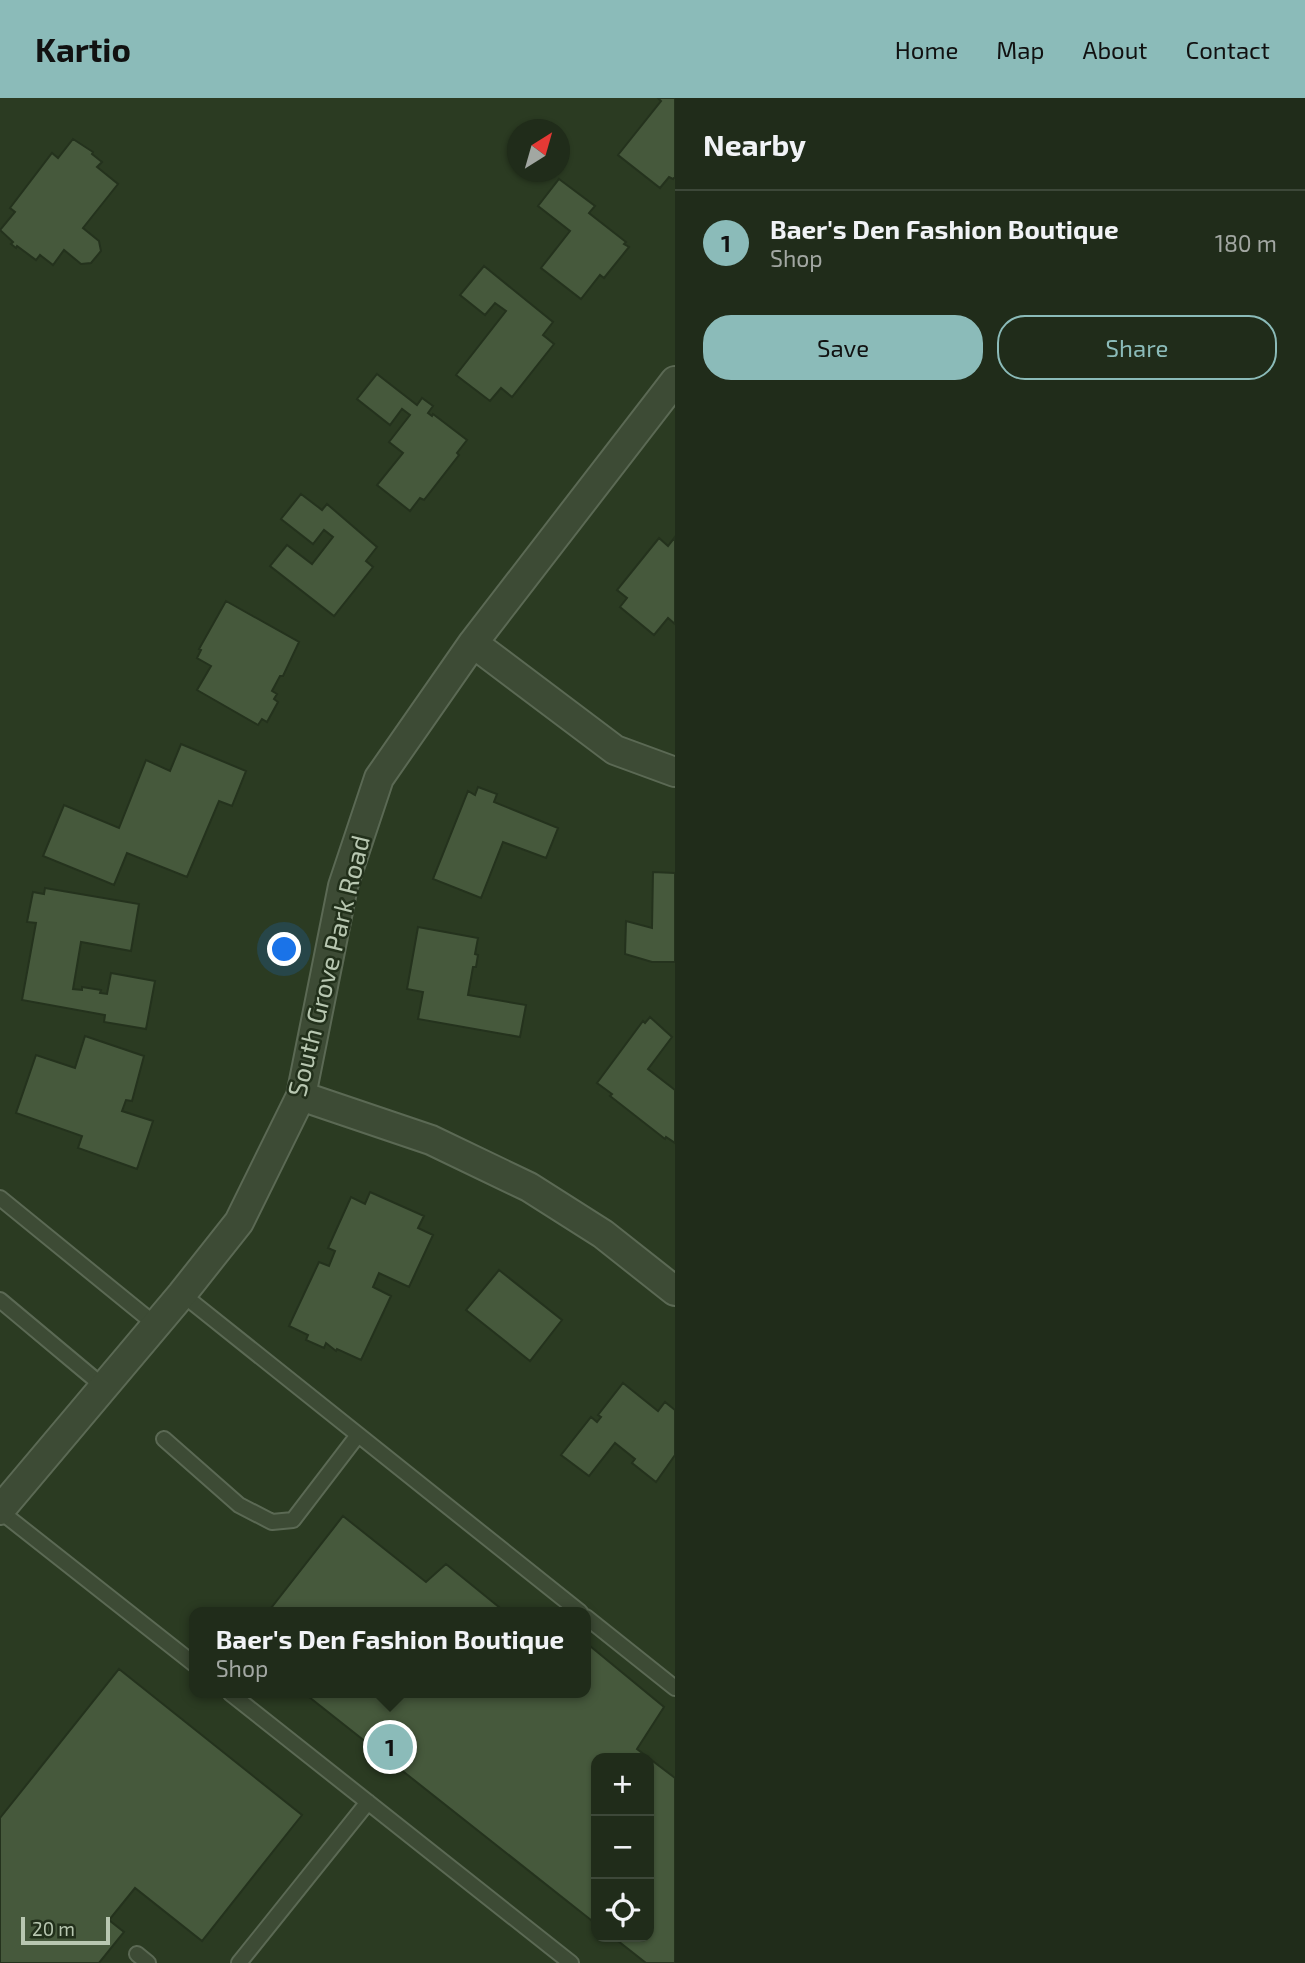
<!DOCTYPE html>
<html lang="en">
<head>
<meta charset="utf-8">
<style>
	:root { --surface:#202c1a; --page:#283423; --text:#f1f3f6; --muted:#a2a7a2; --line:#3d4839; --accent:#8bbbb9 }
	body { margin:0; font-family:"Exo 2",sans-serif; background:var(--page); color:var(--text) }
	.controls { position:absolute; right:21px; bottom:21px; display:grid; overflow:hidden; border-radius:14px; box-shadow:0 2px 5px #0004 }
	.controls button { width:63px; height:63px; display:grid; place-items:center; padding:0; border:0; border-bottom:2px solid var(--line); background:var(--surface); color:var(--text); font:35px sans-serif }
	.compass { position:absolute; left:507px; top:21px; width:63px; height:63px; border-radius:50%; background:var(--surface); box-shadow:0 2px 5px #0004; rotate:37deg }
	.scale { position:absolute; left:21px; bottom:18px; width:89px; box-sizing:border-box; padding-left:7px; border:4px solid #b8c7b1; border-top:0; font-size:19px; line-height:24px; white-space:nowrap; color:#b8c7b1; -webkit-text-stroke:5px #22301b; paint-order:stroke }
	.you { position:absolute; left:285px; top:852px; width:24px; height:24px; margin:-18px; border:5px solid #fff; border-radius:50%; background:#1a73e8; box-shadow:0 0 0 10px #1a73e833 }
	.badge { display:grid; place-items:center; width:46px; height:46px; border-radius:50%; background:var(--accent); color:#111; font-size:23px; font-weight:700 }
	.pin { position:absolute; translate:-50% -50%; border:4px solid #fff; box-shadow:0 2px 7px #0006 }
	.popup { position:absolute; left:189px; top:1509px; width:402px; height:91px; box-sizing:border-box; display:grid; place-content:center; border-radius:14px; background:var(--surface); filter:drop-shadow(0 2px 5px #0005); font-size:23px; white-space:nowrap; color:var(--muted) }
	.popup b { font-size:26px; color:var(--text) }
	.popup::after { content:''; position:absolute; left:50%; top:100%; margin-left:-14px; border:14px solid transparent; border-top-color:var(--surface) }
	.list { margin:0; padding:0; list-style:none }
	h2 { display:flex; justify-content:space-between; align-items:center; height:91px; margin:0; padding:0 28px; font-size:30px }
	h2 small { font-size:23px; font-weight:400; color:var(--muted) }
	.list li { display:grid; grid-template-columns:46px 1fr auto; gap:21px; align-items:center; box-sizing:border-box; height:105px; padding:0 28px; border-top:2px solid var(--line) }
	.list b { display:block; font-size:26px; white-space:nowrap }
	.list p { margin:0; font-size:23px; white-space:nowrap; color:var(--muted) }
	.list em { font-size:23px; font-style:normal; color:var(--muted) }
	.actions { display:flex; gap:14px; padding:21px 28px }
	.actions a { flex:1; padding:16px 0; border:2px solid var(--accent); border-radius:28px; text-align:center; font-size:24px; color:var(--accent) }
	.actions .main { background:var(--accent); color:#111 }
	.icon { flex:none; width:38px; height:38px; fill:none; stroke:currentColor; stroke-width:2; stroke-linecap:round; stroke-linejoin:round }
	.map { position:relative; flex:none; width:675px; height:1865px; overflow:hidden }
	header { display:flex; align-items:center; gap:42px; box-sizing:border-box; height:98px; padding:0 35px; background:var(--accent); color:#111 }
	header strong { font-size:33px }
	nav { display:flex; gap:38px; margin-inline-start:auto; font-size:24px }
	main { display:flex }
	aside { flex:1; background:var(--surface) }
	.map>svg:first-child { display:block }
	.building { fill:#46593c; stroke:#24321d; stroke-width:2 }
	.lines { fill:none; stroke-linecap:round; stroke-linejoin:round }
	.service-casing { stroke:#5b6954; stroke-width:18 }
	.minor-casing { stroke:#5b6954; stroke-width:32 }
	.service { stroke:#3d4b35; stroke-width:14 }
	.minor { stroke:#3d4b35; stroke-width:28 }
	.labels { text-anchor:middle; stroke-width:5; stroke-linejoin:round; paint-order:stroke }
	.street-label { font-size:26px; fill:#b8c7b1; stroke:#22301b }
</style>
</head>
<body>
<header>
<strong>Kartio</strong>
<nav><a>Home</a><a>Map</a><a>About</a><a>Contact</a></nav>
</header>
<main>
<div class="map">
<svg width="675" height="1865" viewBox="0 0 675 1865">
	<rect width="100%" height="100%" fill="#2b3b22"/>
	<!-- building -->
	<path class="building" d="M658,0h17v79l-2,2 -4,-2 -9,11 -42,-33 43,-54z
		M73,41l20,13 -1,2 10,8 -5,5 21,17 -35,44 16,13 2,10 -10,12 -10,1 -17,-14 -11,15 -13,-10 -4,5 -19,-14 -1,2 -5,-4 2,-2 -13,-12 15,-18 -5,-4 42,-55 6,5z
		M559,81l36,27 -6,7 37,29 -2,2 5,3 -25,31 -4,-3 -19,24 -40,-31 29,-37 -32,-25z
		M484,168l69,56 -10,13 11,9 -42,53 -11,-9 -11,13 -34,-26 50,-64 -11,-8 -10,12 -25,-20z
		M377,276l40,31 5,-7 11,8 -5,7 4,3 1,-2 34,26 -10,13 2,2 -35,45 -4,-2 -10,13 -33,-26 26,-32 -14,-11 21,-27 -8,-6 -12,16 -33,-26z
		M301,396l21,16 5,-6 50,43 -11,14 7,6 -39,49 -64,-50 17,-21 25,19 21,-27 -9,-7 -11,14 -32,-25z
		M675,439v87l-7,-6 -14,17 -34,-28 7,-9 -10,-8 42,-52 9,8z
		M226,503l73,41 -16,34h-3l-8,15 5,3 -3,5 4,3 -11,20 -5,-3 -4,6 -61,-35 14,-24 -14,-8 4,-8 -2,-1z
		M181,646l65,27 -14,35 -13,-5 -32,76 -60,-24 -13,32 -71,-29 21,-51 55,23 27,-68 24,11z
		M478,689l19,7 -3,8 64,26 -12,30 -43,-16 -22,56 -48,-19 35,-88 7,4z
		M653,774l22,1v89h-23l-27,-8 1,-33 26,7z
		M45,790l94,16 -8,47 -50,-9 -8,47 9,1v-3l19,3 -1,3 7,1 4,-21 44,8 -9,48 -42,-7 1,-7 -83,-15 14,-77 -9,-1 6,-30 11,2z
		M418,829l60,11 -3,16 3,1 -2,12h-3l-5,28 58,10 -6,32 -102,-18 5,-27 -16,-3z
		M650,919l22,20 -24,32 27,21v53l-9,-6 -1,2 -55,-43 2,-2 -15,-11 46,-62 2,2z
		M85,938l59,20 -12,45 -6,-1 -4,11 31,10 -16,48 -59,-21 4,-12 -66,-23 20,-58 39,13z
		M370,1094l54,24 -6,12 15,7 -24,52 -30,-14 -6,14 18,9 -30,64 -24,-11 -1,2 -10,-8 -2,5 -18,-8 2,-5 -19,-9 30,-64 10,4 6,-15 -7,-3 23,-51 14,7z
		M499,1172l63,50 -32,41 -64,-51z
		M623,1285l35,28 7,-9 10,8v45l-19,27 -24,-19 3,-4 -20,-16 -26,33 -28,-21 30,-38 6,5 4,-5 -3,-2z
		M343,1418l83,66 20,-18 59,48h-237z
		M590,1548l74,61 -27,42 38,29v185h-29l-33,-26h36v-179h-53v166l-292,-231h282v-41z
		M119,1571l183,146 -100,126 -67,-53 -26,32 15,12 -25,31h-99v-145z"/>
	<g class="lines">
		<!-- service casing -->
		<g class="service-casing">
			<path id="service" d="M0,1100l156,127
				M182,1196l398,318
				M0,1202l104,87
				M164,1341l75,66 33,17 21,-2 65,-85
				M0,1413l194,153
				M586,1519l89,71
				M230,1595l341,270
				M137,1856l11,9
				M239,1865l129,-161"/>
		</g>
		<!-- minor casing -->
		<g class="minor-casing">
			<path id="minor" d="M473,545l142,107 60,22
				M301,998l130,44 98,47 74,47 72,57
				M0,1412l182,-216 57,-72 62,-126 42,-210 36,-108 94,-135 202,-262"/>
		</g>
		<!-- service -->
		<use href="#service" class="service"/>
		<!-- minor -->
		<use href="#minor" class="minor"/>
	</g>
	<g class="labels">
		<!-- street labels -->
		<g class="street-label">
			<text transform="translate(329 868) rotate(-76)" y="9">South Grove Park Road</text>
		</g>
	</g>
</svg>
<div class="controls">
<button>+</button>
<button>−</button>
<button><svg class="icon" aria-label="locate" viewBox="0 0 24 24"><circle cx="12" cy="12" r="6"/><path d="M12 2v4M12 18v4M2 12h4M18 12h4"/></svg></button>
</div>
<svg class="compass" viewBox="-18 -18 36 36"><path d="M0-13l5 13h-10z" fill="#e53935"/><path d="M0 13l5-13h-10z" fill="#a2a7a2"/></svg>
<div class="scale">20 m</div>
<div class="you"></div>
<div class="pin badge" style="left:390px;top:1649px">1</div>
<div class="popup"><b>Baer's Den Fashion Boutique</b>Shop</div>
</div>
<aside>
<h2>Nearby<small></small></h2>
<ul class="list">
<li><span class="badge">1</span><div><b>Baer's Den Fashion Boutique</b><p>Shop</p></div><em>180 m</em></li>
</ul>
<div class="actions"><a class="main">Save</a><a>Share</a></div>
</aside>
</main>
</body>
</html>
